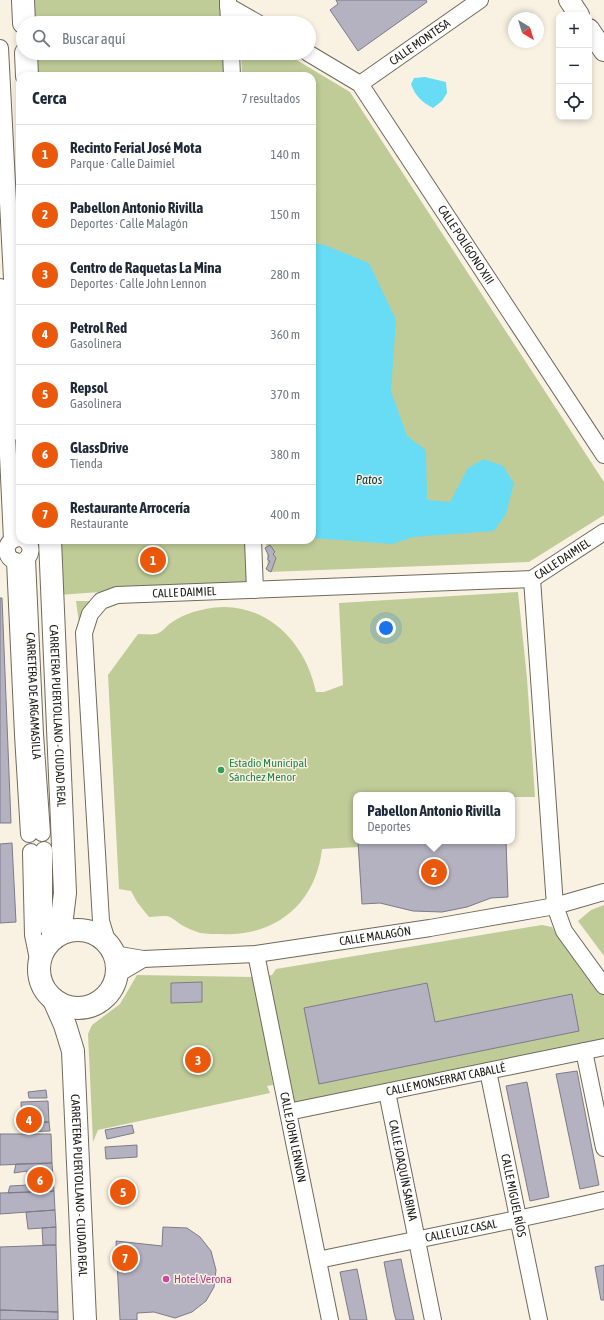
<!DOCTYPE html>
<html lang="es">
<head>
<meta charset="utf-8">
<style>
	:root { --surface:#fff; --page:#f2f2f3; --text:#1f2937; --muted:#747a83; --line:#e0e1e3; --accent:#ea580c }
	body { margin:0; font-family:"Asap Condensed",sans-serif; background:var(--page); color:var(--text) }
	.controls { position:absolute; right:12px; top:12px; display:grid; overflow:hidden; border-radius:8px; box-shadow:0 2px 6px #0003 }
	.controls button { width:36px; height:36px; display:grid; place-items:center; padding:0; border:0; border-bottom:1px solid var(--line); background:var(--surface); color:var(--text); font:20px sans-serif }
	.compass { position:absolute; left:508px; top:12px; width:36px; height:36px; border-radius:50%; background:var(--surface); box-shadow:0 2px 6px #0003; rotate:142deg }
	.you { position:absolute; left:386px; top:628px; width:14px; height:14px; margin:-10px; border:3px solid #fff; border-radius:50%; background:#1a73e8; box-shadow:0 0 0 6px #1a73e833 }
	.badge { display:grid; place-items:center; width:26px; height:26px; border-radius:50%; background:var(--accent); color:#fff; font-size:13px; font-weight:700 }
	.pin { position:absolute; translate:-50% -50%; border:2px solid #fff; box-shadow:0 1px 4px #0006 }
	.popup { position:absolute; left:353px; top:792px; width:162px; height:52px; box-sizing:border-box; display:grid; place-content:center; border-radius:8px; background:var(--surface); filter:drop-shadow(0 1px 3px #0005); font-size:13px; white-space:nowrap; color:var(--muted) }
	.popup b { font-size:15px; color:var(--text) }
	.popup::after { content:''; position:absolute; left:50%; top:100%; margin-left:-8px; border:8px solid transparent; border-top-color:var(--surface) }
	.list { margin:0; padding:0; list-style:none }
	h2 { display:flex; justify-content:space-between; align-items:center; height:52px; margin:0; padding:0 16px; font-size:17px }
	h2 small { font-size:13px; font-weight:400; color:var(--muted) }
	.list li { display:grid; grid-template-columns:26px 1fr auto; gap:12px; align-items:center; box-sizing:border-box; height:60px; padding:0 16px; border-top:1px solid var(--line) }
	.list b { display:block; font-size:15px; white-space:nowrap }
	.list p { margin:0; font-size:13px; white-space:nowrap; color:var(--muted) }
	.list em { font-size:13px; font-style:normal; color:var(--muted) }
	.icon { flex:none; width:22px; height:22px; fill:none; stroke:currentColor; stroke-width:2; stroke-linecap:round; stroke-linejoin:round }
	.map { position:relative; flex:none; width:604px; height:1320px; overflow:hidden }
	.search { position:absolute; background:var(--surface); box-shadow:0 2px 6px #0003; left:16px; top:16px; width:300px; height:44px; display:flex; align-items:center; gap:10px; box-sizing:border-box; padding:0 14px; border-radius:22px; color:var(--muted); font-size:15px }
	.panel { position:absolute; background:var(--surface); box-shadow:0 2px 6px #0003; left:16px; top:72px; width:300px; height:472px; border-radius:12px }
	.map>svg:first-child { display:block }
	.green { fill:#bfcc98 }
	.water { fill:#67dcf4 }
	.building { fill:#b4b2c1; stroke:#7d7b89 }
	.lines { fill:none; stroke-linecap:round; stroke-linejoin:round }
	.minor-casing { stroke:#706a5d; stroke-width:18 }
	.major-casing { stroke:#706a5d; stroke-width:22 }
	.highway-casing { stroke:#706a5d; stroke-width:24 }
	.minor { stroke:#fff; stroke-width:16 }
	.major { stroke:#fff; stroke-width:20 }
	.highway { stroke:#fff; stroke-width:22 }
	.leisure-dot { fill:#2e9e5b; stroke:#f9f2e3; stroke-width:1.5 }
	.hotel-dot { fill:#d1479c; stroke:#f9f2e3; stroke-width:1.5 }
	.labels { text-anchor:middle; stroke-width:3; stroke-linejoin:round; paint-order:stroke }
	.street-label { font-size:12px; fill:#1b1913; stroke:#f9f2e3 }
	.leisure-label { font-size:12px; fill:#27864d; stroke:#f9f2e3; text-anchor:start }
	.hotel-label { font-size:12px; fill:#b23c85; stroke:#f9f2e3; text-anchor:start }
	.water-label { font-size:13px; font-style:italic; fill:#043d47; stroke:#f9f2e3 }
</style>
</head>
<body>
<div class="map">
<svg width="604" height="1320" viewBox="0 0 604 1320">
	<rect width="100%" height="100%" fill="#f9f2e3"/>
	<!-- green -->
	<path class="green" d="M33,0h188l1,23h-188z
		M35,53h188l2,23h-189z
		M241,53h44l65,39 254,390v33l-75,47 -261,10 -2,-32h46v-464h-70z
		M57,540h191l2,41 -191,14z
		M518,592l9,86 8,119h-23v-2h-156v46h150l2,56 -17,1 -24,9 -25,5 -29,-1 -33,-8 -18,1 -4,-57 -36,2c-6,54 -46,88 -101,85 -6,0 -14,0 -21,-1 -6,-2 -14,-5 -20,-9 -3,-2 -6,-5 -10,-7 -5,-2 -15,0 -21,0l-12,-15 -6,-11 -12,-2 -11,-214 30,-41c6,0 13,1 18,0 6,-1 10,-8 15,-11 8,-6 20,-11 30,-13 58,-15 104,28 115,82h8l19,-7 -4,-82z
		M76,601h15l-8,10 -4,12z
		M604,905v51l-26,-35 13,-11z
		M542,925l10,2 9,14 43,51v55l-316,65 -27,-135 11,-2 4,-6z
		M137,975l117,2 19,108 -6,1 3,7 -172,37 -5,12 -5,-108 4,-9 28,-21z"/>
	<!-- water -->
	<path class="water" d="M425,77l21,5 1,11 -5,8 -9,7c-11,-6 -18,-12 -22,-24l3,-6z
		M312,242l15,4 42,17 27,57 -5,71 16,45 19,14 1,50 23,2 18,-34 16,-9 19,7 11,17 -8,31 -12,17 -81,6 -20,7 -81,-6z"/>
	<!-- building -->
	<path class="building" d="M336,0h90l1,2 -69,49 -28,-41 8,-6z
		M270,545l5,7 -2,2 3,4 -5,14 -5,-3 4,-8 -2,-1v-3l1,-1 -4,-8z
		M0,598h2l9,225h-11z
		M358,841h148l2,56 -17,1 -24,9 -25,5 -29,-1 -33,-8 -18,1z
		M12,843l4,79 -16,1v-79z
		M202,982v20l-31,1v-20z
		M427,983l8,39 137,-28 7,37 -260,53 -15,-76z
		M577,1071l22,114 -19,4 -24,-115z
		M527,1082l22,115 -19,4 -24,-115z
		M46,1090l1,8h-18l-1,-6z
		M48,1101l1,21 -27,1 -1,-21z
		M49,1122l1,9 -29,1v-9z
		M132,1125l2,8 -27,6 -2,-9z
		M0,1134h51l1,29 -52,2z
		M137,1145v12l-31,2 -1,-12z
		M52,1163l2,28 -46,2 2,-7 18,-1 -1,-14 -13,2 2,-9z
		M54,1191l1,19 -55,4v-21z
		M55,1210l1,17 -28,2 -2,-17z
		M56,1227v18h-13l-1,-17z
		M163,1227l24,1 13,9 11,14 5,19 -2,17 -8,14 -14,11 -17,6 -21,-6 -17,1v7h-17l-4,-79 46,5z
		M56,1245l2,67 -58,-2v-63z
		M401,1259l3,15 10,46h-18l-2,-7 -10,-51z
		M604,1265v35h-3l-6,-33z
		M357,1269l8,40 2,11h-17l-8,-38 -2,-10z
		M0,1310l58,2v8h-58z"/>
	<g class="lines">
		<!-- minor casing -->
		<g class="minor-casing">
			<g id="minor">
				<path d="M228,0l1,23"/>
				<path d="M228,6l30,17"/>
				<path d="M0,48l20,385"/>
				<path d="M231,53l1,23"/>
				<path id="s1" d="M308,53l52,31 244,371"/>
				<path id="s2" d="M360,84l120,-84"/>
				<path d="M0,287l12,253"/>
				<path d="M20,538c-20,1 -16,28 4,23 8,-6 9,-15 1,-21"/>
				<path d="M253,540l2,50"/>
				<path id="s3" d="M27,559l8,175 7,99"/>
				<path d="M15,561l8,174 6,99"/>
				<path d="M532,579l23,327 9,25 40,55"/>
				<path d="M44,850v62l3,13 6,14"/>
				<path d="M31,852l2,83 6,29"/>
				<path id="s4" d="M108,944l-7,-23 -17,-288 6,-19 11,-13 16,-6 415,-16 72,-47"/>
				<path id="s5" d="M114,954l29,5 113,-5 174,-26 125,-22 49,-14"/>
				<path id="s6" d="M256,954l74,366"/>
				<path d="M116,975l27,-16"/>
				<path d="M584,1051l20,97"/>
				<path id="s7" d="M488,1071l51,249"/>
				<path id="s8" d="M387,1092l46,228"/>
				<path id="s9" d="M288,1112l316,-65"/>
				<path id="s10" d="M318,1260c95,-20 191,-38 286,-60"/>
			</g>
		</g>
		<!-- major casing -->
		<g class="major-casing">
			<path id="major" d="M569,0l10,15
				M589,29l15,22"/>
		</g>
		<!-- highway casing -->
		<g class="highway-casing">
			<g id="highway">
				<path d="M23,0l1,23"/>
				<path d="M26,53l1,23"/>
				<path id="s11" d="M50,540l15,353 -5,41"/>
				<circle cx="78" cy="969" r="39"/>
				<path id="s12" d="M54,1000l11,25 8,26 12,269"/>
			</g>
		</g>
		<!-- minor -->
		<use href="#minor" class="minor"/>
		<!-- major -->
		<use href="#major" class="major"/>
		<!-- highway -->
		<use href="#highway" class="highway"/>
	</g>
	<!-- markers -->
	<circle class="leisure-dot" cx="221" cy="770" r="4"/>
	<circle class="hotel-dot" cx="166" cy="1279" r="4"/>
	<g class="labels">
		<!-- street labels -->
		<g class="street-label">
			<text dy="4" stroke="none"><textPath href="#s2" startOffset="73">CALLE MONTESA</textPath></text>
			<text dy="4" stroke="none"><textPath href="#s1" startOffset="253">CALLE POLÍGONO XIII</textPath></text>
			<text dy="4" stroke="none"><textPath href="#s4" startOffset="818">CALLE DAIMIEL</textPath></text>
			<text dy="4" stroke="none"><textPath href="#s4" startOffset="434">CALLE DAIMIEL</textPath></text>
			<text dy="4" stroke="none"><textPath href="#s3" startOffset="137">CARRETERA DE ARGAMASILLA</textPath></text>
			<text dy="4" stroke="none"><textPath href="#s11" startOffset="176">CARRETERA PUERTOLLANO - CIUDAD REAL</textPath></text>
			<text dy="4" stroke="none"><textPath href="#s5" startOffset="263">CALLE MALAGÓN</textPath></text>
			<text dy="4" stroke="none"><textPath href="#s9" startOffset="161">CALLE MONSERRAT CABALLÉ</textPath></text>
			<text dy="4" stroke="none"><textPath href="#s6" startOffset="187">CALLE JOHN LENNON</textPath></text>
			<text dy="4" stroke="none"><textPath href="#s8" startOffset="80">CALLE JOAQUÍN SABINA</textPath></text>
			<text dy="4" stroke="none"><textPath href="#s12" startOffset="189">CARRETERA PUERTOLLANO - CIUDAD REAL</textPath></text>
			<text dy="4" stroke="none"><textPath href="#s7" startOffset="127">CALLE MIGUEL RÍOS</textPath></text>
			<text dy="4" stroke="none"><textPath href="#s10" startOffset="146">CALLE LUZ CASAL</textPath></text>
		</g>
		<!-- leisure labels -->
		<g class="leisure-label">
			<text x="229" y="767">Estadio Municipal<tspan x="229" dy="14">Sánchez Menor</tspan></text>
		</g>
		<!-- hotel labels -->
		<g class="hotel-label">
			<text x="174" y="1283">Hotel Verona</text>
		</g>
		<!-- water labels -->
		<g class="water-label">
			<text x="369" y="484">Patos</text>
		</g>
	</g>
</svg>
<div class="controls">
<button>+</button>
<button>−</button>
<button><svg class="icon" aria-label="locate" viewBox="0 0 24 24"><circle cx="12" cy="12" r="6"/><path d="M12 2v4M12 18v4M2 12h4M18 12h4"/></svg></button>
</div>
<svg class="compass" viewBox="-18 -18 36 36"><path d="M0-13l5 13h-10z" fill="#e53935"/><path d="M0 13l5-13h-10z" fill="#747a83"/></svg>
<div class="you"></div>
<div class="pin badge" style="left:153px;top:560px">1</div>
<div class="pin badge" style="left:434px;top:872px">2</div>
<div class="popup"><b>Pabellon Antonio Rivilla</b>Deportes</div>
<div class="pin badge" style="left:198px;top:1060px">3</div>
<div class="pin badge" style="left:29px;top:1120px">4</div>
<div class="pin badge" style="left:123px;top:1192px">5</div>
<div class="pin badge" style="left:40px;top:1180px">6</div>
<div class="pin badge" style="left:125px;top:1258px">7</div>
<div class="search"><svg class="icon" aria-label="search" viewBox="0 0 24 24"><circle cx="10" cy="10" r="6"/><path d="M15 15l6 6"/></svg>Buscar aquí</div>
<section class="panel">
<h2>Cerca<small>7 resultados</small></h2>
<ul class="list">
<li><span class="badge">1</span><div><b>Recinto Ferial José Mota</b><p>Parque · Calle Daimiel</p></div><em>140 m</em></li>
<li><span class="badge">2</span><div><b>Pabellon Antonio Rivilla</b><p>Deportes · Calle Malagón</p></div><em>150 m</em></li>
<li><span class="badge">3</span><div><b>Centro de Raquetas La Mina</b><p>Deportes · Calle John Lennon</p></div><em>280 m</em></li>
<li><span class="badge">4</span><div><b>Petrol Red</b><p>Gasolinera</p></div><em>360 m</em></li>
<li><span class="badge">5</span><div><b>Repsol</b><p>Gasolinera</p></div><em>370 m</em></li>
<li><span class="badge">6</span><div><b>GlassDrive</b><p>Tienda</p></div><em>380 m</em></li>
<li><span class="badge">7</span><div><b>Restaurante Arrocería</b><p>Restaurante</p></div><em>400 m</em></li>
</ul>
</section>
</div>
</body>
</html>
